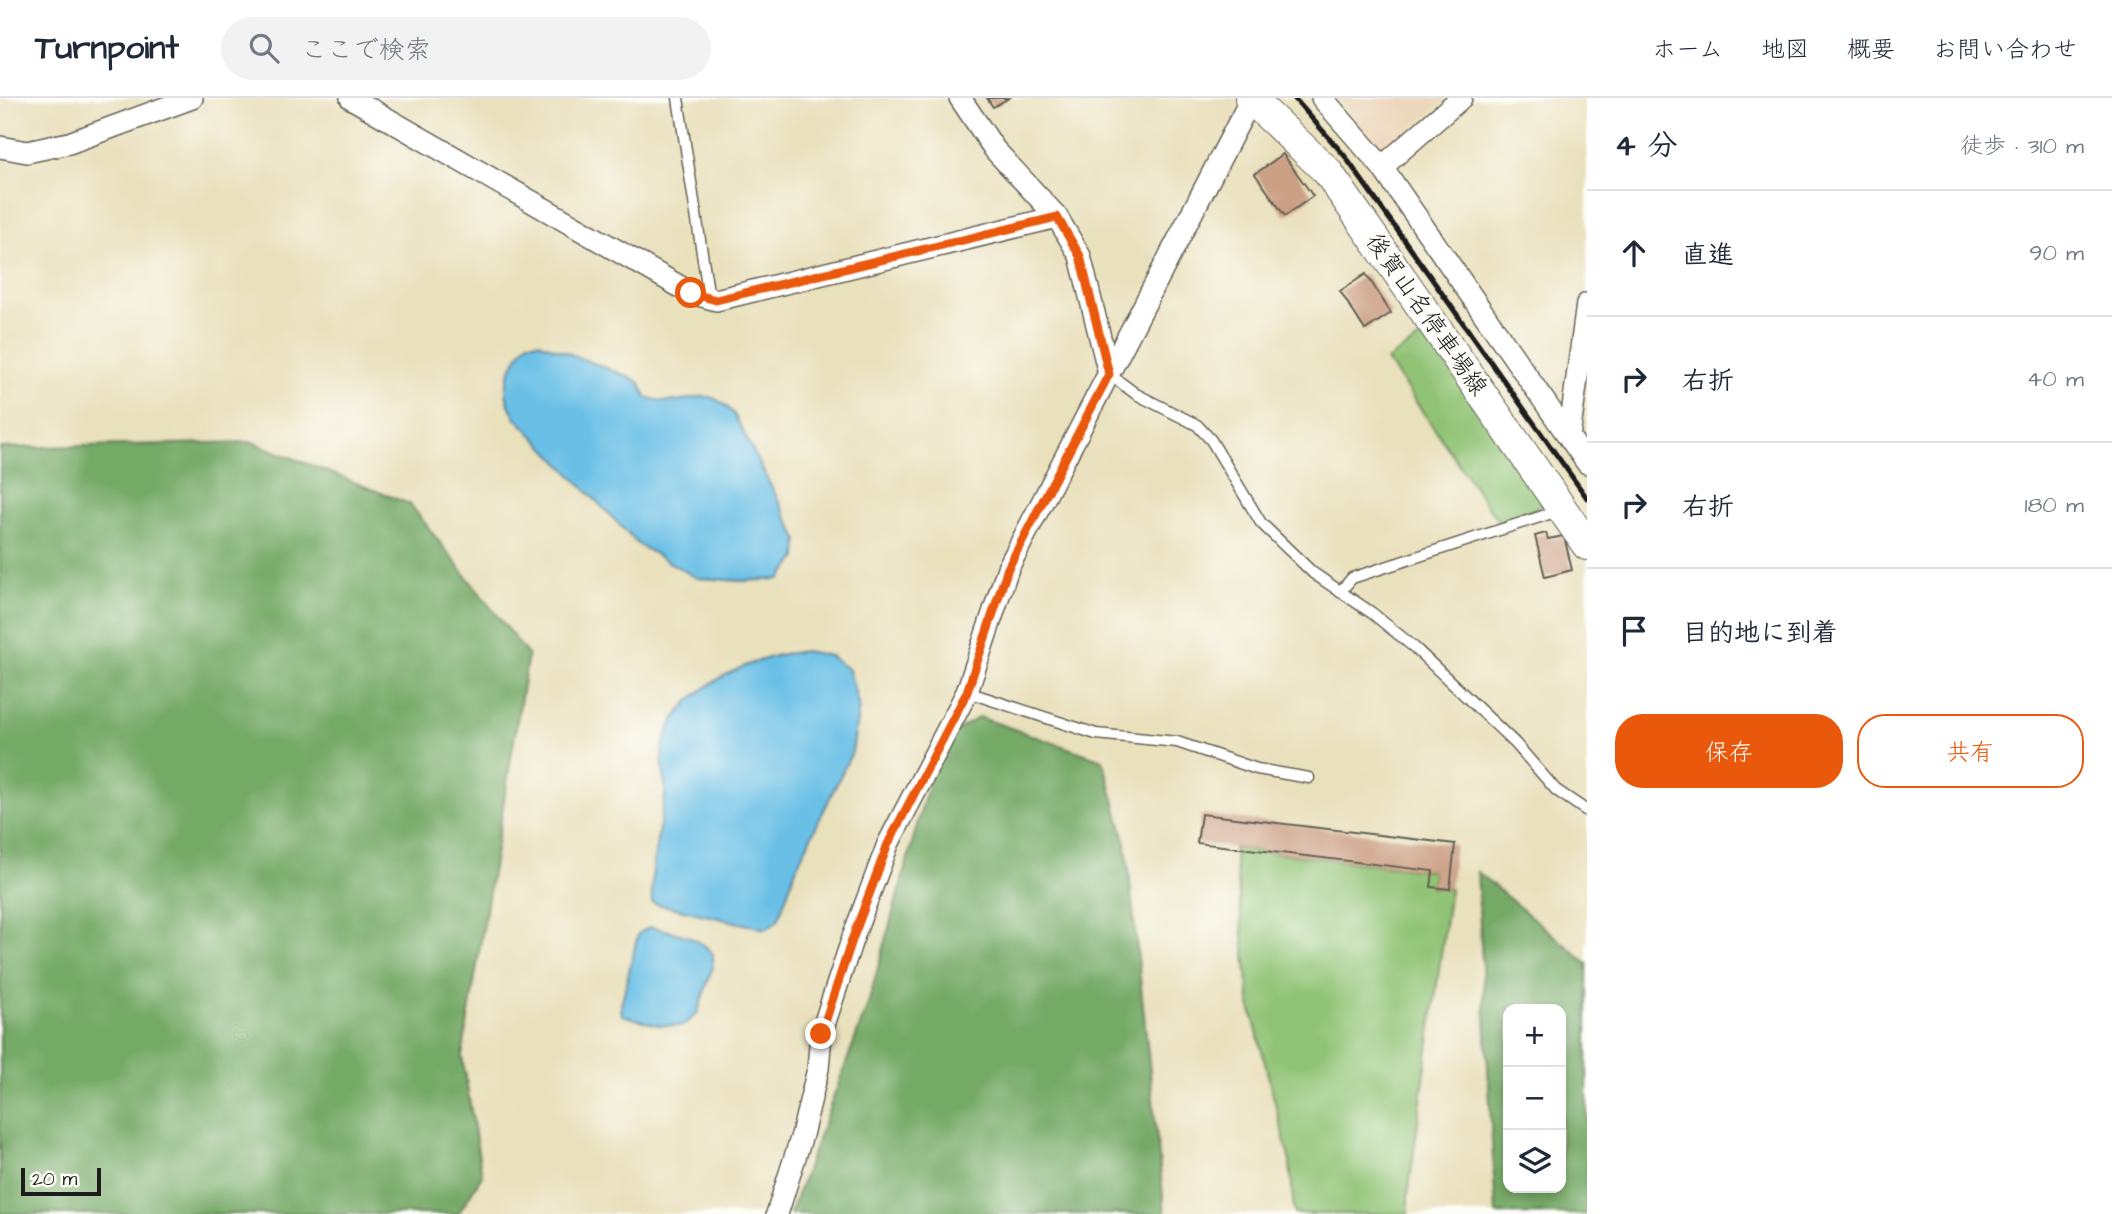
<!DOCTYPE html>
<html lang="ja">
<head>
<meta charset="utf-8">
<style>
	:root { --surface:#fff; --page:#f2f2f3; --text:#1f2937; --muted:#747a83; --line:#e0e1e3; --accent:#ea580c }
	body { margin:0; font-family:"Architects Daughter","Klee One",sans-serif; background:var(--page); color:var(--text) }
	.controls { position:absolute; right:21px; bottom:21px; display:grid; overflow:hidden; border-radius:14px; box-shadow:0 4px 10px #0003 }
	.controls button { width:63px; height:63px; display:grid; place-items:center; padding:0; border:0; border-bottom:2px solid var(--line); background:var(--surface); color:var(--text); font:35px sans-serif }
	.scale { position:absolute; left:21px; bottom:18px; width:80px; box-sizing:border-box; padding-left:7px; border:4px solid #1c1c1c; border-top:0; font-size:19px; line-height:24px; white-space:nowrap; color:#1c1c1c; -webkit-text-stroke:5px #fdfcf7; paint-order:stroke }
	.stop { position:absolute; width:21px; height:21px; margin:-16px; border:5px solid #ea580c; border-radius:50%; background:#fff }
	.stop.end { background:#ea580c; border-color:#fff; box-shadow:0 2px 7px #0008 }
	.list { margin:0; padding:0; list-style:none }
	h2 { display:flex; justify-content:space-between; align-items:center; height:91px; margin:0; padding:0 28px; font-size:30px }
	h2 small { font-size:23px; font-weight:400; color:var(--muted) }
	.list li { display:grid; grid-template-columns:46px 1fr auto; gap:21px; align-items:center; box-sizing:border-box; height:126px; padding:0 28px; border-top:2px solid var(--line) }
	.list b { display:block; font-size:26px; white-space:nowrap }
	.list em { font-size:23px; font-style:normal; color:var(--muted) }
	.actions { display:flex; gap:14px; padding:21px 28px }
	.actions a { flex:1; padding:16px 0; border:2px solid var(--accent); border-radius:28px; text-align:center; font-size:24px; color:var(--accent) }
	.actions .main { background:var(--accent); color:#fff }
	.icon { flex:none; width:38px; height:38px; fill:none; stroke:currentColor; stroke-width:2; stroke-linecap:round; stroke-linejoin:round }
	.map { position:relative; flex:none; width:1587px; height:1116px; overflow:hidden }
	header { display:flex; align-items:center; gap:42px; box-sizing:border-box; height:98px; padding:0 35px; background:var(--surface); border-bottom:2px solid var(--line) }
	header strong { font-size:33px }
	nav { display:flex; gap:38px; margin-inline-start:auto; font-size:24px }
	.search { width:490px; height:63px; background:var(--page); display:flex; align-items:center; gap:18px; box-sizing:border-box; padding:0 24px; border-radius:38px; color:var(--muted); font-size:26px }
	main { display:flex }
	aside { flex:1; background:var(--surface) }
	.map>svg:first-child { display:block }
	.built { fill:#edd7bb }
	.green { fill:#90c374; stroke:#567048; stroke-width:2 }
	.forest { fill:#74a966; stroke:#486241; stroke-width:2; fill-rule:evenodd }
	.water { fill:#69bfe6; stroke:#426e81; stroke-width:2 }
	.building { fill:#cca085 }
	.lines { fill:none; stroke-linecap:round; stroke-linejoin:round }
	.service-casing { stroke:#646154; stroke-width:13 }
	.minor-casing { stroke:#646154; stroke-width:24 }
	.secondary-casing { stroke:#646154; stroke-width:32 }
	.service { stroke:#fff; stroke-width:10 }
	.minor { stroke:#fff; stroke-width:21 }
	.secondary { stroke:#fff; stroke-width:30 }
	.rail { stroke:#1c1c1c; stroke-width:5 }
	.route { stroke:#ea580c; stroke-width:9 }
	.labels { text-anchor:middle; stroke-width:6; stroke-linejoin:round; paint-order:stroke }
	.street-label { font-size:24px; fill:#1c1c1c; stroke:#fdfcf7 }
</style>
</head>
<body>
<header>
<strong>Turnpoint</strong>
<div class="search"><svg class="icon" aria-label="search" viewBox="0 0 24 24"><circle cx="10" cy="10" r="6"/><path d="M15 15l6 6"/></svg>ここで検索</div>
<nav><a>ホーム</a><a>地図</a><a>概要</a><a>お問い合わせ</a></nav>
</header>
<main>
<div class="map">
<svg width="1587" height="1116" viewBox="0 0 1587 1116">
	<rect width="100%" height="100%" fill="#fdfcf7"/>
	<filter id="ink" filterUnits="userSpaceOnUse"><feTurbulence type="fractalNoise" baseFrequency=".0143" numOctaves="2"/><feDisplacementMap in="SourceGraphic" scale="14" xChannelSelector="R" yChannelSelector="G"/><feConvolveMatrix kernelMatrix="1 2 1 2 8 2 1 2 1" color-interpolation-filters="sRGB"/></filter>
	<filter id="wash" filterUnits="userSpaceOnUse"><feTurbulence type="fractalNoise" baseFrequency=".00686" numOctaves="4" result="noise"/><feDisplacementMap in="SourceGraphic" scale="28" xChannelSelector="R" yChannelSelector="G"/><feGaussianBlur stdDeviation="1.57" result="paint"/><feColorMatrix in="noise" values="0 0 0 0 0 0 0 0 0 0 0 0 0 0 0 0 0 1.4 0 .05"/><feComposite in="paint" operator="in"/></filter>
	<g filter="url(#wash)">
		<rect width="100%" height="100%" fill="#e9e0bc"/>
		<!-- built -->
		<path class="built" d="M1338,0h109l-58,47h-11z"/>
		<!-- green -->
		<path class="green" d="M1428,235l118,170 -46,21 -113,-164z
			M1234,750l199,23 -2,16 19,2 -42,306v19h-114l-4,-52 -40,-158z"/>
		<!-- forest -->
		<path class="forest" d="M252,344l158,62 118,151 -66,401 20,120 -24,38h-458v-766z
			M979,619l124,43 23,84 39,370h-375l78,-210 72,-263z
			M1477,774l110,91v251h-91zM1508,911h53v179h-53z"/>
		<!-- water -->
		<path class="water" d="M528,244h11l93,36 8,5 6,14c5,1 11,4 17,4 32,4 41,-20 71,13l64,125 -1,19 -17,21 -38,2 -45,-3 -58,-33 -123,-127c-3,-6 -8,-14 -9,-20 -4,-21 9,-41 21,-56z
			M805,553l25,5 19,14 10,37 -7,45 -55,114 -19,54 -12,9 -114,-26c-2,-36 7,-71 13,-107 2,-15 -5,-32 -2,-48 9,-48 61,-77 105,-90 11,-4 24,-5 37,-7z
			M650,829c22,5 48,8 63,27v12l-16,48 -15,12 -25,-1 -35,-10 -1,-10 17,-71z"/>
		<g id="blocks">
			<!-- building -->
			<path class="building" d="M987,0h22l-16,9z
				M1283,56l30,42 -28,20 -30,-42z
				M1366,176l25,39 -26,17 -25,-39z
				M1546,435l2,6 16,-3 8,34 -27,7 -10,-41z
				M1201,716l254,30 -5,45 -19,-2 2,-16 -236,-28z"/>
		</g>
	</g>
	<g filter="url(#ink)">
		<use href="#blocks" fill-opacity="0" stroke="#646154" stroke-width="2"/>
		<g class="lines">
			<!-- service casing -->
			<g class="service-casing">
				<path id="service" d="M678,0l31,200
					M1109,276l27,20 61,31 14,15 50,83 52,50 59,40 43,35 100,95 41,47 31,21
					M1340,494l12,-14 209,-68
					M967,594l129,42 81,8 80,27 52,9"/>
			</g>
			<!-- minor casing -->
			<g class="minor-casing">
				<path id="minor" d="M351,0l340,195 25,7 341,-83 23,39 29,118
					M960,0l35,52 62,67
					M1322,0l60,69 205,296
					M0,49l27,5 42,-9 123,-45
					M1382,69l79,-69
					M1569,339l18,-133
					M777,1116l25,-79 16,-66 3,-35 31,-94 36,-96 79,-152 41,-124 243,-469"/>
			</g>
			<!-- secondary casing -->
			<g class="secondary-casing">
				<path id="secondary" d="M1250,0l77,73 260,374"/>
			</g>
			<!-- service -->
			<use href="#service" class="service"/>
			<!-- minor -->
			<use href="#minor" class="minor"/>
			<!-- secondary -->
			<use href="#secondary" class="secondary"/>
			<!-- rail -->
			<path class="rail" d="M1294,0l50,57 243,343"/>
		</g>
	</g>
	<g class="lines" filter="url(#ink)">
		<!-- route -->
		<path class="route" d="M691,195l25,7 341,-83 23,39 29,118 -101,194 -41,124 -79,152 -36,96 -31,94"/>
	</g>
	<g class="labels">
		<!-- street labels -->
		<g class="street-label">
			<text transform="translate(1427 216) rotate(55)" y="8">後賀山名停車場線</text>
		</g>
	</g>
</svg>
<div class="controls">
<button>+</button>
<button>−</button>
<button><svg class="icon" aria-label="layers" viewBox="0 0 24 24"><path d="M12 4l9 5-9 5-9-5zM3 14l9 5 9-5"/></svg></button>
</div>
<div class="scale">20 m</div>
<div class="stop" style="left:691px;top:195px"></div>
<div class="stop end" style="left:821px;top:936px"></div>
</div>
<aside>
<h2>4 分<small>徒歩 · 310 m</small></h2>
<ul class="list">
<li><svg class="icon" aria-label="ahead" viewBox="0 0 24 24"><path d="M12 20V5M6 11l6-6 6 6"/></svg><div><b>直進</b></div><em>90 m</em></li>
<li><svg class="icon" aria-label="right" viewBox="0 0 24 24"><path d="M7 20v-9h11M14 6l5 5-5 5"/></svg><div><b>右折</b></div><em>40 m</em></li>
<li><svg class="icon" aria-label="right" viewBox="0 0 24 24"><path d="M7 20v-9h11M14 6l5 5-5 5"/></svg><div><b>右折</b></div><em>180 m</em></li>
<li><svg class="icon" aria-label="arrive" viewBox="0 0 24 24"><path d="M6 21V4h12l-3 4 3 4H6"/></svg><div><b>目的地に到着</b></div></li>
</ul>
<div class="actions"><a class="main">保存</a><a>共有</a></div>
</aside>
</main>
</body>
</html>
